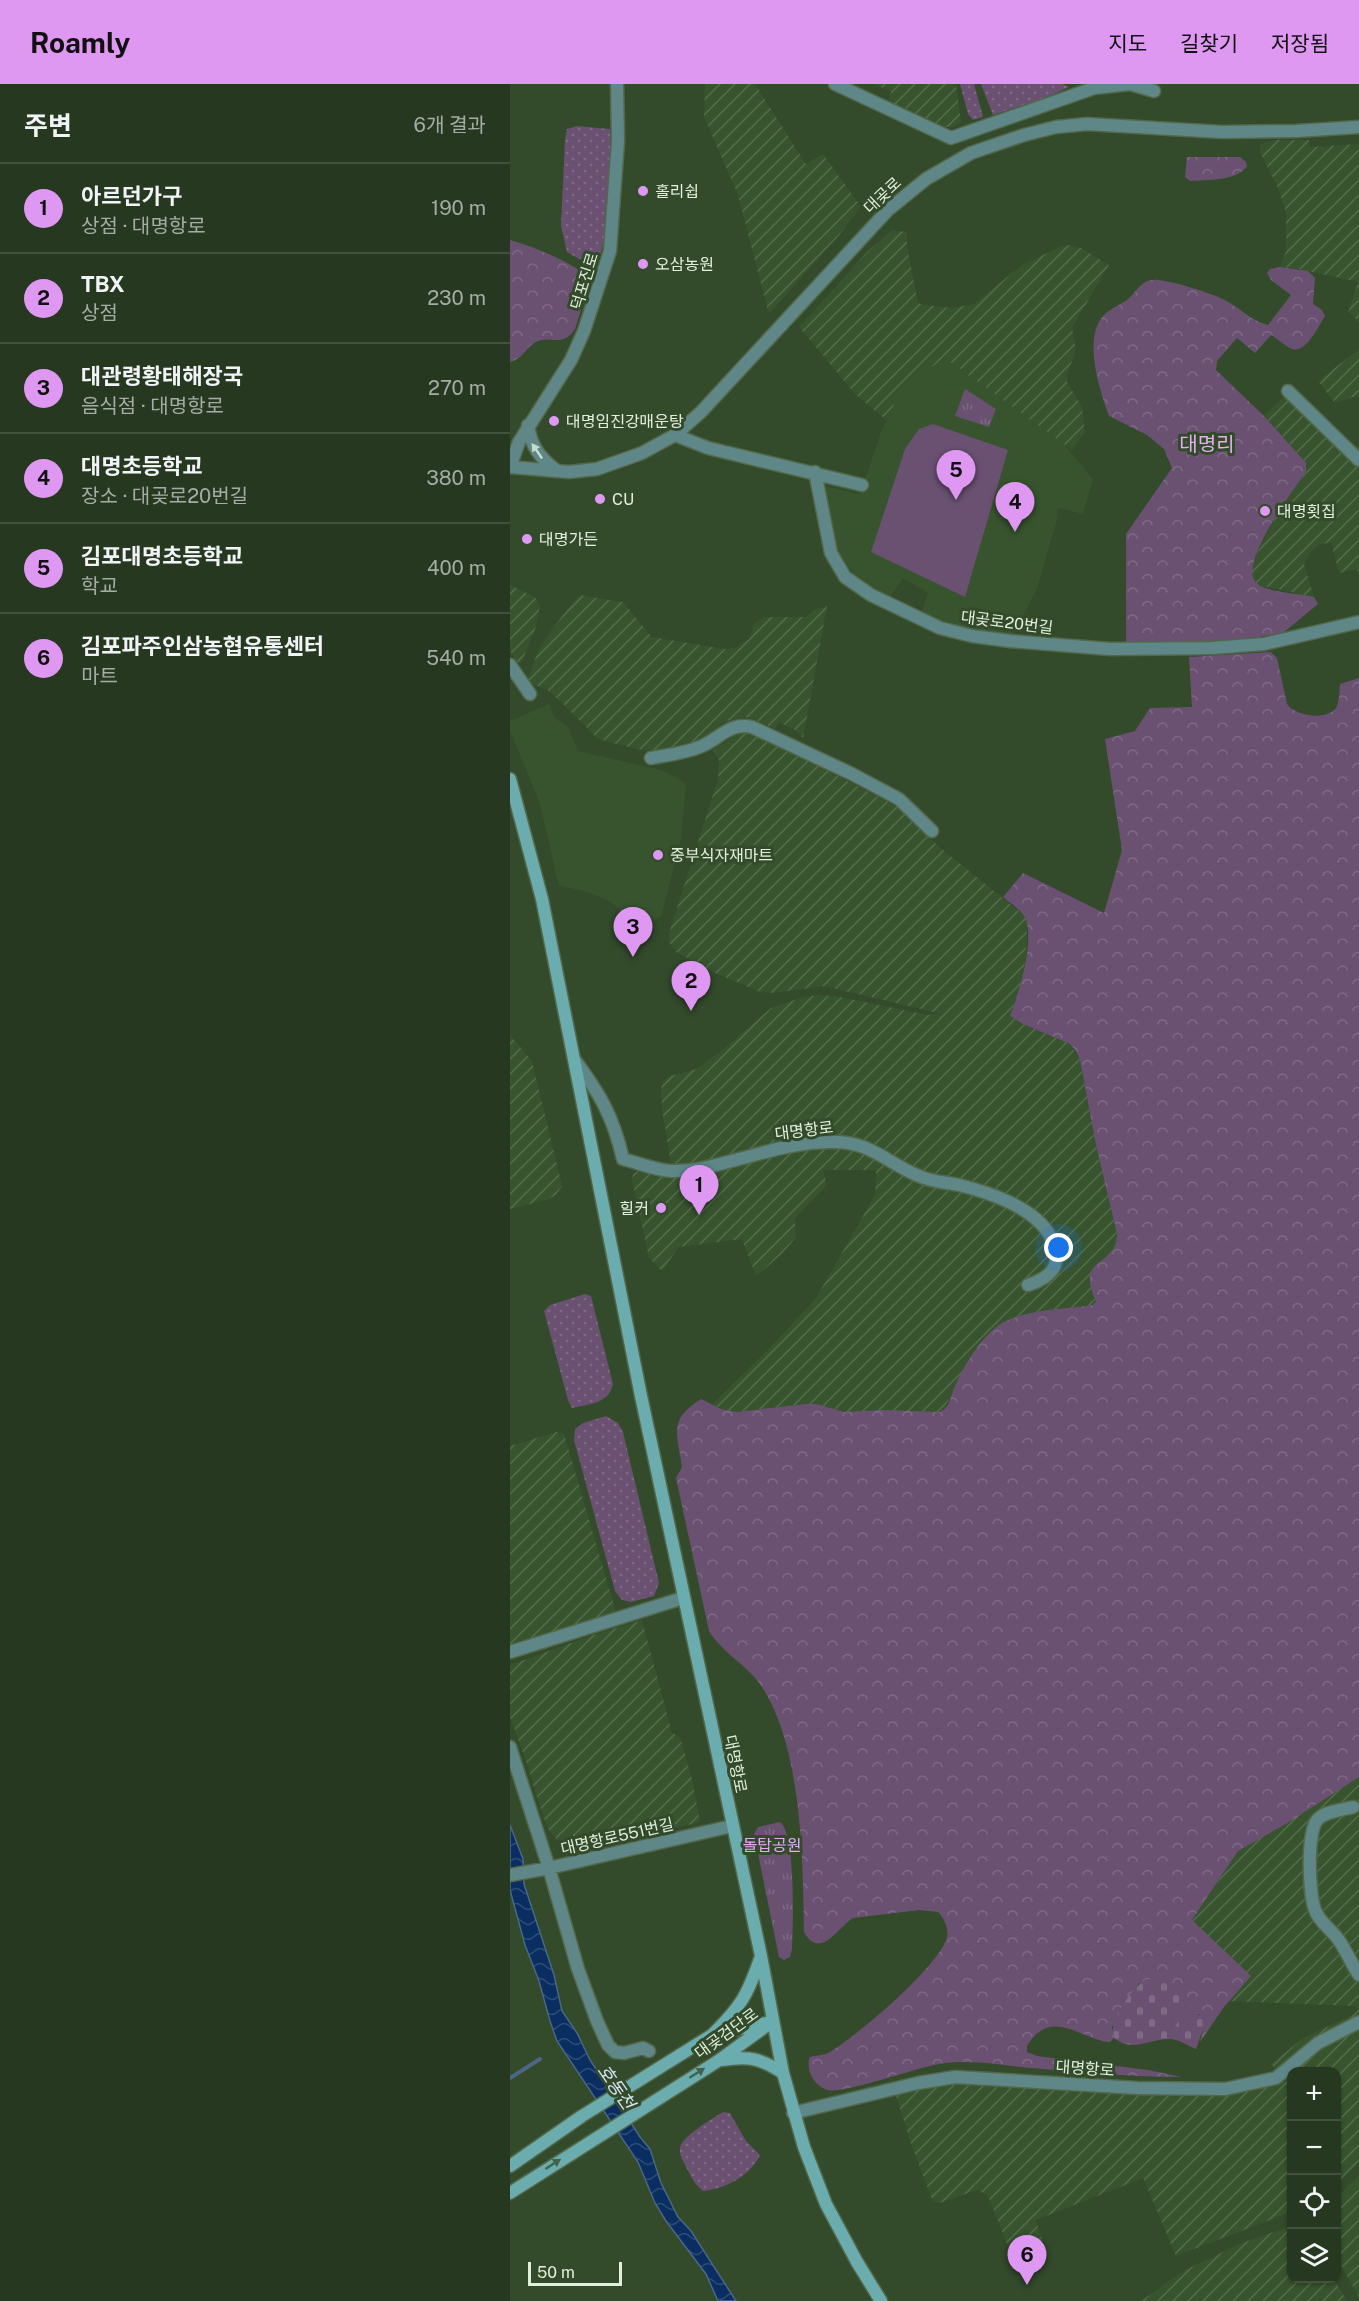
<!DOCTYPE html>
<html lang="ko">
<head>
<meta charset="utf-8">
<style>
	:root { --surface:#263820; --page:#32432d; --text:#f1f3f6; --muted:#a4aca5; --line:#42523e; --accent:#de98f2 }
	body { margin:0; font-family:"Public Sans","Noto Sans KR",sans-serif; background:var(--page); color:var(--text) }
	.controls { position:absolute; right:18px; bottom:18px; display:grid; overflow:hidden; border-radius:12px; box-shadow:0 2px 4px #0004 }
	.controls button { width:54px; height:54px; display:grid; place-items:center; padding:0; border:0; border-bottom:2px solid var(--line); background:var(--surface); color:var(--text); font:30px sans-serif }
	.scale { position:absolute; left:18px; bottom:15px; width:94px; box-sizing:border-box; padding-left:6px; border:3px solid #e1f0dd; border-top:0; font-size:16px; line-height:21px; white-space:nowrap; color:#e1f0dd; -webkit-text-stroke:4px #334a2b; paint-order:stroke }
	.you { position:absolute; left:549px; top:1164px; width:21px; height:21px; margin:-15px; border:4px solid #fff; border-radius:50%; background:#1a73e8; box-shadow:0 0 0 9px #1a73e833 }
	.badge { display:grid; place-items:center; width:39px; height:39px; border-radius:50%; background:var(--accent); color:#111; font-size:20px; font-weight:700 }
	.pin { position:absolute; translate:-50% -50px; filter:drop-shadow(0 2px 3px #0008) }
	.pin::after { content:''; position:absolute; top:32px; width:21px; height:18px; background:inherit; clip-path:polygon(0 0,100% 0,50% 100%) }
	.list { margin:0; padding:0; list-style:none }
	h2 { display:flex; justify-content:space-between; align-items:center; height:78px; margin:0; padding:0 24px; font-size:26px }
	h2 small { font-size:20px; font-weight:400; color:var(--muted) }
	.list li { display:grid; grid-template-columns:39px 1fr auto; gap:18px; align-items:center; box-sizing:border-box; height:90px; padding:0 24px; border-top:2px solid var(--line) }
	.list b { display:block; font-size:22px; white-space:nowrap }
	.list p { margin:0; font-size:20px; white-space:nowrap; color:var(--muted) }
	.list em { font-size:20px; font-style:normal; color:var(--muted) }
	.icon { flex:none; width:33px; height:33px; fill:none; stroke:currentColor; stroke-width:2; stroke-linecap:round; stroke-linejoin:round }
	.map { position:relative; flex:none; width:849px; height:2217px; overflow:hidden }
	header { display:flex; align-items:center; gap:36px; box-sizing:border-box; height:84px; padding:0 30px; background:var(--accent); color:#111 }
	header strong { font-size:28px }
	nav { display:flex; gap:33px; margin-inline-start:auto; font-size:21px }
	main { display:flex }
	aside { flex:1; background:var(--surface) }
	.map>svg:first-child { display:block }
	.built { fill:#37542e }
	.industrial { fill:url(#industrial-furrows) }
	.grass { fill:url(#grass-tufts) }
	.forest { fill:url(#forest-crowns) }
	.cemetery { fill:url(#cemetery-stones) }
	.garden { fill:url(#garden-dots) }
	.pitch { fill:#6a5172 }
	.water { fill:url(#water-waves); stroke:#4a6886; stroke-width:1.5 }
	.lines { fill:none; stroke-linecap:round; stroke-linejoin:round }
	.stream { stroke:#4a6886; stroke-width:4 }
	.minor-casing { stroke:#52684b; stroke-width:15 }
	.tertiary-casing { stroke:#52684b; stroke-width:15 }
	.secondary-casing { stroke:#52684b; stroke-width:15 }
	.minor { stroke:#5f8788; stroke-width:12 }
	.tertiary { stroke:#5f8788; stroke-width:12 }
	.secondary { stroke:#6badaf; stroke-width:12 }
	.oneway { fill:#c7dbcc }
	.oneway2 { fill:#41634c }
	.poi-dot { fill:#de98f2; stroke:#334a2b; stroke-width:2 }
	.labels { text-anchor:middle; stroke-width:6; stroke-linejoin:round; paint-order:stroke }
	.poi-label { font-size:16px; fill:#e1f0dd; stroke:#334a2b; text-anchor:start }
	.street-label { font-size:16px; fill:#e1f0dd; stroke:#334a2b }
	.park-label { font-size:16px; fill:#e8a9fb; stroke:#334a2b }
	.water-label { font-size:18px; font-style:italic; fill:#d7e3f3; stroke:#334a2b }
	.quarter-label { font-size:20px; fill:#e1b1ef; stroke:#334a2b }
</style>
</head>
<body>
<header>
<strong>Roamly</strong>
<nav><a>지도</a><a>길찾기</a><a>저장됨</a></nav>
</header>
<main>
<aside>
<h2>주변<small>6개 결과</small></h2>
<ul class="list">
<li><span class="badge">1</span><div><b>아르던가구</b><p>상점 · 대명항로</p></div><em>190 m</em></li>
<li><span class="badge">2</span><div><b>TBX</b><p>상점</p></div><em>230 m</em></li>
<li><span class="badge">3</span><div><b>대관령황태해장국</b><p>음식점 · 대명항로</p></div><em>270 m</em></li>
<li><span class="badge">4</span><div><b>대명초등학교</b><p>장소 · 대곶로20번길</p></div><em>380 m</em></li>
<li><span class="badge">5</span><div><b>김포대명초등학교</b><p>학교</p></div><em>400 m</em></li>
<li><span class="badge">6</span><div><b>김포파주인삼농협유통센터</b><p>마트</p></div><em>540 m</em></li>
</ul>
</aside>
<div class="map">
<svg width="849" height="2217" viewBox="0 0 849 2217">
	<defs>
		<pattern id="industrial-furrows" width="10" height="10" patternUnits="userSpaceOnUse" patternTransform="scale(1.5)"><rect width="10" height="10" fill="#37542e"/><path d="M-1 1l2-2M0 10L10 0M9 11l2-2" fill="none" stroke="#546d4c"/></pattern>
		<pattern id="grass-tufts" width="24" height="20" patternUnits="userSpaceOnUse" patternTransform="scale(1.5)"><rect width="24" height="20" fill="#6a5172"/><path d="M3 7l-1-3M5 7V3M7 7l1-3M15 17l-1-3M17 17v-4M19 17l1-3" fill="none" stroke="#7f6a86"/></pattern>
		<pattern id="forest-crowns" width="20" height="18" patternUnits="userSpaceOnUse" patternTransform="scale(1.5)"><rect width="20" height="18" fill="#6a5172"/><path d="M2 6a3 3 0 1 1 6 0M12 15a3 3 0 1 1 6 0" fill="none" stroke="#7f6a86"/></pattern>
		<pattern id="cemetery-stones" width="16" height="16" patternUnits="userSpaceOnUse" patternTransform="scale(1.5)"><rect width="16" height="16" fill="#6a5172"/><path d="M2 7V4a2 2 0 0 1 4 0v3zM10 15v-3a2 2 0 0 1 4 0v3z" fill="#7f6a86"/></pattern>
		<pattern id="garden-dots" width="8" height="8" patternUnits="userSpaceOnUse" patternTransform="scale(1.5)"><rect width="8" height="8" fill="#6a5172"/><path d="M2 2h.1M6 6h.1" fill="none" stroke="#7f6a86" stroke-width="1.8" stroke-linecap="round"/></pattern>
		<pattern id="water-waves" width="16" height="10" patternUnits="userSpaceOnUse" patternTransform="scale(1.5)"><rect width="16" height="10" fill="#0a2e61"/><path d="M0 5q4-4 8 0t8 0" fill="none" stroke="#2d4d77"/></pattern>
	</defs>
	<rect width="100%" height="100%" fill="#334a2b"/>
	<!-- built -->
	<path class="built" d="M436,275l118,85 29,35 -10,35 -25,-6 -2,15 -19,66 -25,48 -70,-12 -21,-11 7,-21 -25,-15 -14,20 -37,-26 -17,-25 -12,-61 37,8 21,-62 16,-33 9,-12 21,-18z
		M39,620l6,14 13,9 10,24 83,19 20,10 5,5 -5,54 -20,78 -8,3 -27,-6 -17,-13 -14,-6 -15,-5 -21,-4 -20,-85 -29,-70v-10z"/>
	<!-- industrial -->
	<path class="industrial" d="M195,0h50l51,80 17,-10 38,53 -21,27 -69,78 -3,-1 -30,-116 -34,-78z
		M364,0h82l5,38 -8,5h-10l-55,-24 3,-11z
		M766,56h33l1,7 49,-3v178l-11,-10 10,-30 -64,-14 -14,-1 6,-16v-38l-8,-25 -18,-36v-7l5,-3z
		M382,146l15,2v14l11,57 7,2 27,3 22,-4 48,-39 40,-19 9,-1 10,3 28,17 -37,63 4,22 -9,25v7l15,25 3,25 -13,18 -126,-91 -19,10 -21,18 -9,12 -11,21 -31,-26 -56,-67 68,-75z
		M849,265v46l-24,8 -17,-22z
		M781,306l59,56 9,1v129l-2,-7 -18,4 -8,-31 -13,3 -7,7 -7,12 10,33 -56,-12 -5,-5 -2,-8 5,-17 23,-45 27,-39v-8l-42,-47z
		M0,501l25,12 5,9 -5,24 -14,34 -5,-2 -6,-11z
		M69,511l44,7 29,35 73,12 10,-1 15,-10 4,-14 5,-4 6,-3h41l8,-7 13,-4 -24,133 -6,-8 -18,-9 -4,7 -24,-11 -8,-1 -20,5 -18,17 -50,12 -19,-2 -38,-10 -38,-38 -13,-11 -17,-7 -2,-5 10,-27 14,-22z
		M227,649l16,1 22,10 119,61 13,10 30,30 83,67 6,6 1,8 -1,31 -4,25 -12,34 13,8 47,20 10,16 16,85 21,89v10l-3,7 -19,14 -6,16 7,20 -3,4 -48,7 -40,10 -54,72 -6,15 -5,3h-96l-27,-8h-11l-70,8 -15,-3 -9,-5 54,-52 50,-54 59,-103 1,-25h-53l4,15 -32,33 1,19 -13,16 -27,23 -14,-37 -63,8 -17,24 -13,-13 -17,-78 1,-6 5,-3 20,5h13v-12l-9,-55 -1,-19 2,-9 7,-5 26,-7 24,-17 51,-44 29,-10 18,-3 17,1 93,19 10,-2 -114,-27 -51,7 -13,-1 -47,-20 -37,-20 -7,-10v-9l49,-154 1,-19 -6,-9z
		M0,951l22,26 30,125 -6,9 -10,5 -36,9z
		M46,1348l8,2 52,178 -106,35v-201z
		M132,1536l30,113 8,4 12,42 8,43 -29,7 -10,-8 -7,-1 -47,13 -37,7h-13l-9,-11 -7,-19 -15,-49 -16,-44v-52l80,-29z
		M849,1693v385l-22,23 -1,-113h-44l-1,140 -115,44 -33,-78 -107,42 7,22 -32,12 -23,-58 -11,-6 -37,13 -7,-1 -23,-61 -14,-45 38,-10 24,-3 209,13 53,-2 59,-10 6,-3 -14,-17 32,-26 51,-24 4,-5 -4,-3 -125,-5 22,-25 -59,-55 46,-70z
		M849,2092v122l-22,-40 -1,-59z
		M781,2142l1,52 42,1 13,22h-206l44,-31 57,-27z"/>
	<!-- grass -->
	<path class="grass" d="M455,305l31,20 -7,18 -34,-11z
		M270,1738c16,11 13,105 12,127l-2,8 -6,3 -5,-3 -25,-123 4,-7z"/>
	<!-- forest -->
	<path class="forest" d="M677,73h53l6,5 1,4c-10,15 -40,14 -57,15l-5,-4z
		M0,156c30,9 56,20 81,38l-16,51c-14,20 -23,5 -39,13 -12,6 -10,15 -26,20z
		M770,183l28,4 7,7 -2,26 9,6 3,6c-6,9 -19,38 -33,33 -7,-3 -14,-10 -21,-14l-16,18 -18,-15 -20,23 -1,9 48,46 42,47v8c-11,18 -74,99 -47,114 13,8 39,8 55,12l4,7 -35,29 -42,7 -44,2h-71v-108l46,-66 -8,-19 -17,-14 -38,-19c-9,-25 -27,-78 -5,-101 6,-6 16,-10 23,-15 12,-10 14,-22 32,-20 16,2 52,13 66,20 15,8 26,21 43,25l23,-30 -20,-15 -4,-7 3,-4z
		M761,568l6,6 10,46c8,12 39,17 49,4 4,-7 3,-17 4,-24l19,-6v1099l-70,45 -51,29 -46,69 59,56 -27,31 -24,35 3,-13 -4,-15h-9l-17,18h-4l4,-14 14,-13 -48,-22 -27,44 2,11 -4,4c-27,-1 -59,-37 -83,4v6l10,4 111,14 34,7c-51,0 -101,-5 -152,-9 -29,-3 -62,-9 -91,-4 -24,4 -94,30 -112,26 -13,-4 -22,-21 -17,-33 6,-2 12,-1 18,-4 27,-15 112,-87 119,-116 2,-8 -3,-19 -9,-25l-18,-2 -67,8c-15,9 -33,43 -49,14 -1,-71 -2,-184 -42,-245 -14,-22 -39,-33 -53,-56l-33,-153 6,-11c-5,-34 -14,-47 19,-68l20,10 15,3 70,-8h11l27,8 39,-2 57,2 5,-3 4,-6c7,-26 32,-70 57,-82 26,-12 60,-12 87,-16l3,-4c-22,-47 21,-32 21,-67l-21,-89 -16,-85 -4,-9 -6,-7 -47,-20 -13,-8c9,-24 24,-71 16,-96 -3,-9 -16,-17 -23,-23l20,-24 81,40 18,-63 -17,-111 30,-8 15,-23 42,-1 -3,-50z"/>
	<!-- cemetery -->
	<path class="cemetery" d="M637,1895c17,1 38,6 40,26l-14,13 -4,14h4c4,-12 11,-17 22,-19l7,4 1,12 -7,20c-8,-3 -17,-10 -27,-10 -21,0 -36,14 -55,-1 0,-2 -2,-9 -1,-10 1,-13 22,-44 34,-49z"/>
	<!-- garden -->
	<path class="garden" d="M450,0h14l8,29 1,4 -10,3 -5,-6z
		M471,0h81l7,3 -22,10 -54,18z
		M67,42l33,3c3,32 1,108 -14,136l-12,-3 -17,-10 -6,-26 4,-87 2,-10z
		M75,1210l6,2 22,88c-4,20 -24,20 -41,24l-4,-8 -24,-89 6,-6z
		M96,1332l12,7 5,9 36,151 -5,13 -23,6 -9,-2 -7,-9 -41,-151 1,-11 8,-6z
		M213,2028l7,1 16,28 14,14c-10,21 -35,34 -57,36 -8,-6 -12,-15 -17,-24 -2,-5 -7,-11 -6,-18 0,-12 32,-30 43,-37z"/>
	<!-- pitch -->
	<path class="pitch" d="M423,340l75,26 -43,147 -94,-45 34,-103 14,-20z"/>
	<!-- water -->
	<path class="water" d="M0,1741l13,34 1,25 30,91 8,36 15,22 13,27 50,77 10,12 11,34 17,34 13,14 45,70h-18l-12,-27 -40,-53 -11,-18 -17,-41 -81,-121 -7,-20 -11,-40 -14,-36 -15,-55z"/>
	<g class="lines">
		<!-- stream -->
		<path class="stream" d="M0,1994l30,-19"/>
		<!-- minor casing -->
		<g class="minor-casing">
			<path id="minor" d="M325,0l116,54 143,-50 36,-4 24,7
				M778,307l71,69
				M18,341c3,22 12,33 29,46
				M165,351l33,13 154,37
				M0,383l9,-25 52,-82 13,-29 26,-80 8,-110 -1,-57
				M305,388l16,81 14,24 26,18 69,33 32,8 38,5 100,8 102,-1 52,-4 95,-22
				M0,581l20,29
				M141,674c17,-3 35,-5 51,-12 18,-8 28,-24 50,-19l100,47 47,25 33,32
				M64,975c26,35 39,57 49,100 16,4 32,11 48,12 26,1 52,-8 76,-14 28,-8 56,-15 85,-15 38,-1 55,21 87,34 12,6 26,6 40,9 29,7 74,22 90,49 15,26 7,42 -21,51
				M0,1568l173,-54
				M0,1663l39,121 29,101 19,52 11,24 7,7 9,1 19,-5 6,3
				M843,1723c-11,3 -27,4 -35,12 -12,12 -9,76 -3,91 4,12 16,19 23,29 8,11 13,24 21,36
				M0,1791l39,-7 183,-42
				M283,2029l125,-30 37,-6 182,11 88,1 51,-11 42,-35 41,-21"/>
		</g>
		<!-- tertiary casing -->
		<g class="tertiary-casing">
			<path id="tertiary" d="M0,383l59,5 28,-3 45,-16 33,-18 26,-23 187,-202 38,-31 45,-26 53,-18 32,-8 31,-3 135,8 74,-1 63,-4"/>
		</g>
		<!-- secondary casing -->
		<g class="secondary-casing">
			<path id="secondary" d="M0,695l32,120 99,497 120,560 22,117 21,74 22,57 31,58 24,39
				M203,1950c28,-28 34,-38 47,-75
				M212,1976c27,-4 38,-2 61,13
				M0,2082l72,-50 130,-81 54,-12
				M0,2109l208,-132 55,-40"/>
		</g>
		<!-- minor -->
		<use href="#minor" class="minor"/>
		<!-- tertiary -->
		<use href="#tertiary" class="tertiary"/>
		<!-- secondary -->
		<use href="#secondary" class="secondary"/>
	</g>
	<!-- one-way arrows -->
	<defs><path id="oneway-solid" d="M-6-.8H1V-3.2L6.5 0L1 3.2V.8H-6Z" transform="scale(1.5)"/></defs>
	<use class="oneway" href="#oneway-solid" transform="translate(27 367) rotate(-124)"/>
	<g class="oneway2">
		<use href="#oneway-solid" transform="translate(187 1989) rotate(-32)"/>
		<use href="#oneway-solid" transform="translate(43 2080) rotate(-33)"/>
	</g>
	<!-- markers -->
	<g class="poi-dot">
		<circle cx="133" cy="107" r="6"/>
		<circle cx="133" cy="180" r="6"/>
		<circle cx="44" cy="337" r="6"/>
		<circle cx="90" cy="415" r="6"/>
		<circle cx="755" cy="427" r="6"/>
		<circle cx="17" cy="455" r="6"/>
		<circle cx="148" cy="771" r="6"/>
		<circle cx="151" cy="1124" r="6"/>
	</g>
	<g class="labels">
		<!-- poi labels -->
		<g class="poi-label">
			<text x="145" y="113">홀리쉽</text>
			<text x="145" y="186">오삼농원</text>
			<text x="56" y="343">대명임진강매운탕</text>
			<text x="102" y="421">CU</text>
			<text x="767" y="433">대명횟집</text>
			<text x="29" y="461">대명가든</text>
			<text x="160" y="777">중부식자재마트</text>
			<text x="139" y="1130" text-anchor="end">힐커</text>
		</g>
		<!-- street labels -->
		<g class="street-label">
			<text transform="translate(372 111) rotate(-43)" y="6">대곶로</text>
			<text transform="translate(74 197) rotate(-73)" y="6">덕포진로</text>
			<text transform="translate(497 538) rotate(7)" y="6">대곶로20번길</text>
			<text transform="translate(294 1046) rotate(-7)" y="6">대명항로</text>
			<text transform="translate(226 1680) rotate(79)" y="6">대명항로</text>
			<text transform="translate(107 1752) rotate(-13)" y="6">대명항로551번길</text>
			<text transform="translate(216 1949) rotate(-36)" y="6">대곶검단로</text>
			<text transform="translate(575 1984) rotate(4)" y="6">대명항로</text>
		</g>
		<!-- park labels -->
		<g class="park-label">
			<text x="262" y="1767">돌탑공원</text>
		</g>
		<!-- water labels -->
		<g class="water-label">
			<text transform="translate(106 2003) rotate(55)" y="6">호동천</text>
		</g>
		<!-- quarter labels -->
		<g class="quarter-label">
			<text x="697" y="367">대명리</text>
		</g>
	</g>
</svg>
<div class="controls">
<button>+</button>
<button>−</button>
<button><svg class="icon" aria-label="locate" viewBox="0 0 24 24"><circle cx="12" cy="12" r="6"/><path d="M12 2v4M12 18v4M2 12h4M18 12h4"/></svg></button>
<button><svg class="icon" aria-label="layers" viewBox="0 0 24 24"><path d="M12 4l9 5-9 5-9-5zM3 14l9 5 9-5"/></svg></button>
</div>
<div class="scale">50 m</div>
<div class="you"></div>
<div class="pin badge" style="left:189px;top:1131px">1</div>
<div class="pin badge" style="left:181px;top:927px">2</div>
<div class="pin badge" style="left:123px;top:873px">3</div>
<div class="pin badge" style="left:505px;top:448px">4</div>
<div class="pin badge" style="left:446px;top:416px">5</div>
<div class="pin badge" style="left:517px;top:2201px">6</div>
</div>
</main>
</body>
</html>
